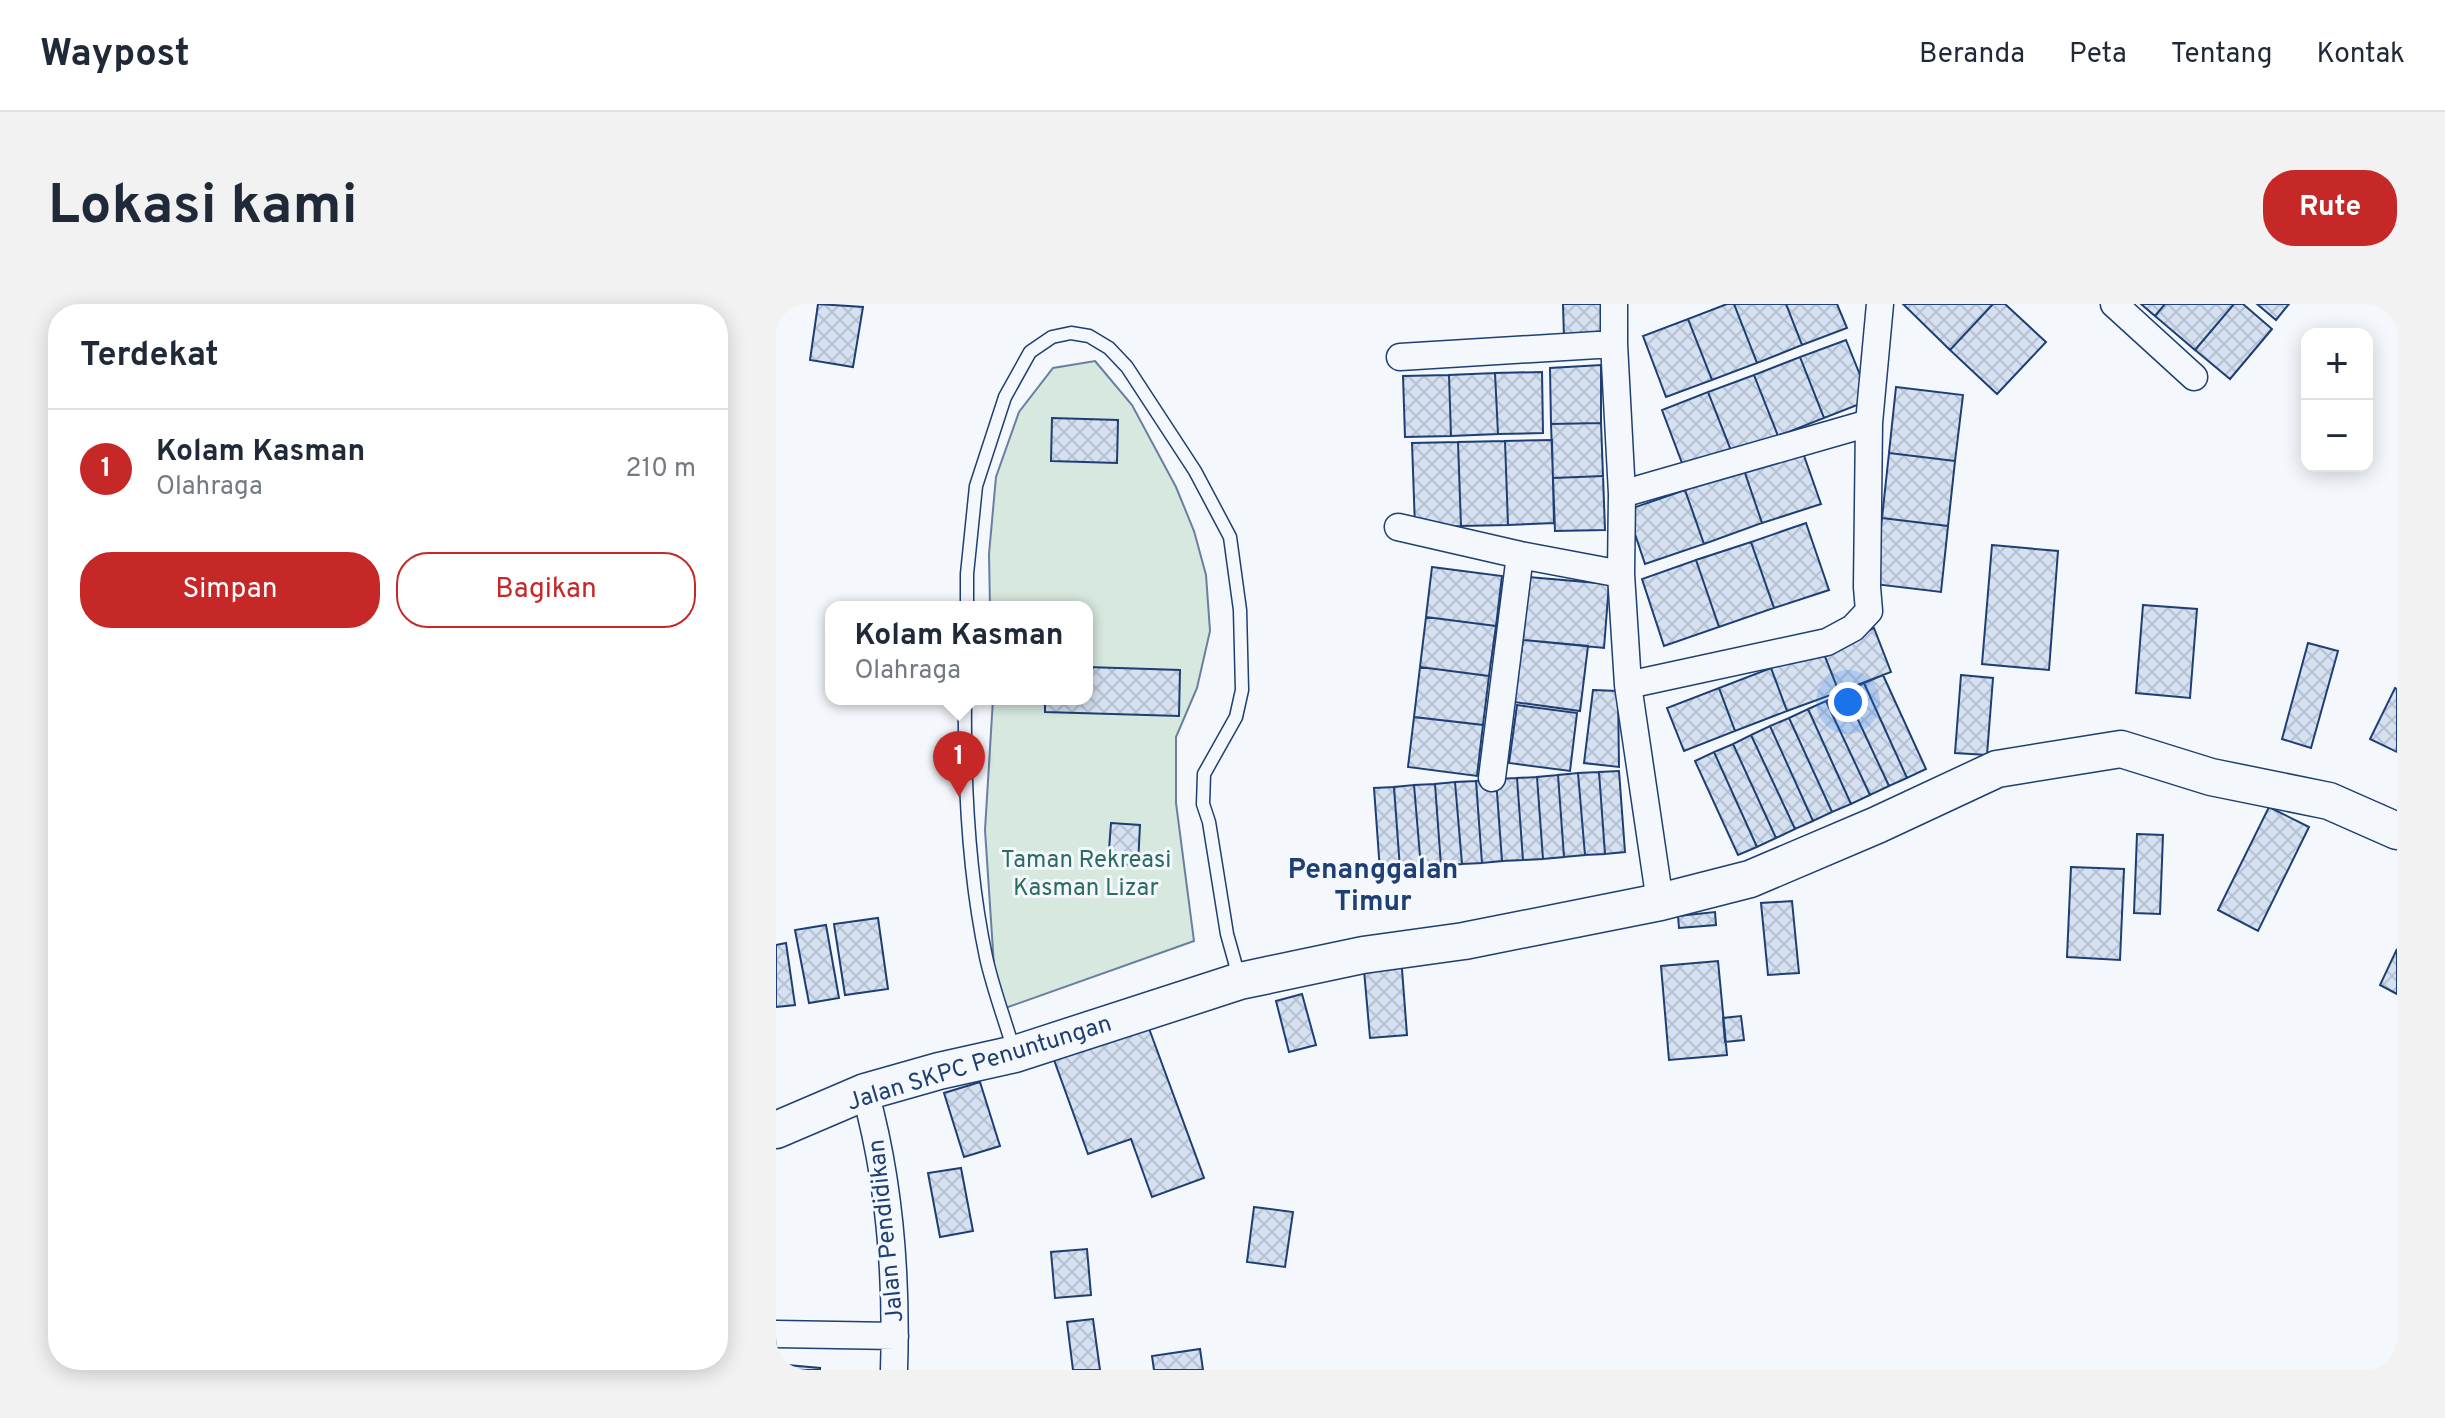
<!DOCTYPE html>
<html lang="id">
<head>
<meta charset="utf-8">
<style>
	:root { --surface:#fff; --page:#f2f2f3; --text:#1f2937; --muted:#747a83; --line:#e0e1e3; --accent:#c62828 }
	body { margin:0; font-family:Overpass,sans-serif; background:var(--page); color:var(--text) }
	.controls { position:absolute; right:24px; top:24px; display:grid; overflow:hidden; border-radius:16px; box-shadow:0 4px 20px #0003 }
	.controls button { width:72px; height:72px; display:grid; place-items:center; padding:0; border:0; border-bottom:2px solid var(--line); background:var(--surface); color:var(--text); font:40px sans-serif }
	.you { position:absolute; left:1072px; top:398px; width:28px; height:28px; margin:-20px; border:6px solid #fff; border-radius:50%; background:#1a73e8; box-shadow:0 0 0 12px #1a73e833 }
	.badge { display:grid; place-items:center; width:52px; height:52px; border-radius:50%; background:var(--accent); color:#fff; font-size:26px; font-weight:700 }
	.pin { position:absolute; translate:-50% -66px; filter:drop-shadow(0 2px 4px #0008) }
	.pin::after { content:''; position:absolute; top:42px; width:28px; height:24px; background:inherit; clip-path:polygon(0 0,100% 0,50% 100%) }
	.popup { position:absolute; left:49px; top:297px; width:268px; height:104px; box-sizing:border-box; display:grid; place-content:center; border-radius:16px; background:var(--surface); filter:drop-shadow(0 2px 6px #0005); font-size:26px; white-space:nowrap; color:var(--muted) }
	.popup b { font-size:30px; color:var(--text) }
	.popup::after { content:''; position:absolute; left:50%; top:100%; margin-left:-16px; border:16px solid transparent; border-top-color:var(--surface) }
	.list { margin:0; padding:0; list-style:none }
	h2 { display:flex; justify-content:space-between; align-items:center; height:104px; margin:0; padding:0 32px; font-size:34px }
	h2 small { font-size:26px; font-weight:400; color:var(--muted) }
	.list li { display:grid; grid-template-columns:52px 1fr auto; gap:24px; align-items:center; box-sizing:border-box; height:120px; padding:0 32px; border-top:2px solid var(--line) }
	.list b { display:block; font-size:30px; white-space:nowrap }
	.list p { margin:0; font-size:26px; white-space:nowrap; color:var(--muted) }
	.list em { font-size:26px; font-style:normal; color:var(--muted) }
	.actions { display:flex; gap:16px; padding:24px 32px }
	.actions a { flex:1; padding:18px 0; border:2px solid var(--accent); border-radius:32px; text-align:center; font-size:28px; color:var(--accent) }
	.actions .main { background:var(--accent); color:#fff }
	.map { position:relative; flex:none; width:1621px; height:1066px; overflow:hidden; border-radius:32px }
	header { display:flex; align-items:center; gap:48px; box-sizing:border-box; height:112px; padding:0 40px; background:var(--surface); border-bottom:2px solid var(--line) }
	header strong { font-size:38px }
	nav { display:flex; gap:44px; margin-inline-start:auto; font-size:28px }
	.intro { display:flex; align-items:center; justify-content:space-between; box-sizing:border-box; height:192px; padding:0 48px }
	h1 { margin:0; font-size:56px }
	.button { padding:20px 36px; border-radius:32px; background:var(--accent); color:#fff; font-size:28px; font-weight:700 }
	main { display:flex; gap:48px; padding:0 48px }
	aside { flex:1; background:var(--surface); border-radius:32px; box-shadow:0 4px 20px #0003 }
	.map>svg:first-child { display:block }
	.green { fill:#d7e8df; stroke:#687fa3; stroke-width:2 }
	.building { fill:url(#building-cross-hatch); stroke:#1d3f73; stroke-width:2 }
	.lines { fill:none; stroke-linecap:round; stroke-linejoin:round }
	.lane-casing { stroke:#1d3f73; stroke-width:15 }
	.street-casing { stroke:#1d3f73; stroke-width:29 }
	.secondary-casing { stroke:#1d3f73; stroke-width:39 }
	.lane { stroke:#f4f7fb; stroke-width:12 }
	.street { stroke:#f4f7fb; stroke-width:26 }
	.secondary { stroke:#f4f7fb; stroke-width:36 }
	.labels { text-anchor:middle; stroke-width:6; stroke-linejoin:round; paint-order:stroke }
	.park-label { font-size:24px; fill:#2c6c60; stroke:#f4f7fb }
	.street-label { font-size:24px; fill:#1d3f73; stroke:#f4f7fb }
	.quarter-label { font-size:28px; font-weight:bold; fill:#1d3f73; stroke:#f4f7fb }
</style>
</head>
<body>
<header>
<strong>Waypost</strong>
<nav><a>Beranda</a><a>Peta</a><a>Tentang</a><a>Kontak</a></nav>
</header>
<div class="intro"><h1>Lokasi kami</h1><a class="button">Rute</a></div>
<main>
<aside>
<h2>Terdekat<small></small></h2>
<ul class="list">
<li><span class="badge">1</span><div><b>Kolam Kasman</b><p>Olahraga</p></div><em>210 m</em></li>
</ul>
<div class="actions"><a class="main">Simpan</a><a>Bagikan</a></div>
</aside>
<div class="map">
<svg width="1621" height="1066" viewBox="0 0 1621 1066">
	<defs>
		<pattern id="building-cross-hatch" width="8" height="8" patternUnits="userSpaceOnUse" patternTransform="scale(2)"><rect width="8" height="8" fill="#d5e0f0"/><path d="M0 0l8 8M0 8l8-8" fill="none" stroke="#b6c1d1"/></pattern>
	</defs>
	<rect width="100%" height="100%" fill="#f4f7fb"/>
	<!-- green -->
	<path class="green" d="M319,57l37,44 44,82 18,44 12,44 4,56 -13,57 -21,49v66l18,138 -197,70 -12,-181 8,-131h94v-92h-97l-1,-53 7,-77 23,-65 34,-44z"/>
	<!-- building -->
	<path class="building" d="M42,0l45,3 -10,60 -43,-7z
		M787,0h39l2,32 -40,3z
		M951,0h7l23,59 -45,17 -24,-61z
		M958,0h52l16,41 -45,18z
		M1010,0h51l10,24 -45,17z
		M1127,0h90l-43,46z
		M1217,0h12l41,38 -49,52 -47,-44z
		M1365,0h24l-10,12z
		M1389,0h69l-39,46 -40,-34z
		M1458,0h9l29,25 -42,50 -35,-29z
		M1481,0h32l-13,16z
		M912,15l24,61 -46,17 -23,-61z
		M1070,36l24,60 -46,18 -24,-61z
		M1024,53l24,61 -46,18 -24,-61z
		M825,61v58l-50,1 -1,-56z
		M766,68l1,61 -45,1 -3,-61z
		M719,69l3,61 -47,2 -2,-61z
		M673,71l2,61 -46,1 -2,-61z
		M978,71l24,61 -46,17 -24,-61z
		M1120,83l67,8 -8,66 -66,-8z
		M932,88l24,61 -47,18 -23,-61z
		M276,114l66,2 -1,43 -66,-2z
		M825,119l2,53 -50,2 -2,-54z
		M776,136l2,83 -46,2 -3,-84z
		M729,137l3,84 -47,1 -3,-84z
		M682,138l3,84 -46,1 -3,-84z
		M1026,146l19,54 -59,19 -18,-53z
		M1113,149l66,8 -7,65 -66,-8z
		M968,166l18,53 -58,21 -19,-54z
		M827,172l2,54 -50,1 -2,-53z
		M909,186l19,54 -59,20 -18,-54z
		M1106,214l66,8 -7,66 -67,-8z
		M1030,219l23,67 -55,18 -23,-66z
		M975,238l23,66 -55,19 -23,-67z
		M1216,241l66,6 -9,119 -67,-6z
		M920,256l23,67 -55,19 -22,-67z
		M656,263l70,9 -6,50 -70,-9z
		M752,273l81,7 -5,64 -81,-8z
		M1367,301l54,4 -7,89 -54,-5z
		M650,313l70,9 -7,50 -69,-9z
		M1098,324l17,44 -52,20 -17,-43z
		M747,336l65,6 -8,65 -66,-9z
		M1532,339l30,8 -27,97 -29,-9z
		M1046,345l17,43 -52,19 -16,-43z
		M311,363l93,3 -1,46 -134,-4v-13h42z
		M644,363l69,9 -6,49 -69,-8z
		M995,364l16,43 -52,20 -16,-43z
		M1107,371l43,94 -19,9 -43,-95z
		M1185,371l32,3 -6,77 -32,-2z
		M1088,379l43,95 -18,8 -44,-94z
		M943,384l16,43 -51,20 -17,-43z
		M1619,384l2,1v63l-27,-13z
		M817,386l25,1 1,76 -35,-4z
		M1069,388l44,94 -19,9 -44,-94z
		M1050,397l44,94 -19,9 -43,-95z
		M741,401l60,8 -7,58 -61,-8z
		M1032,405l43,95 -19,8 -43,-94z
		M638,413l69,8 -6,51 -69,-9z
		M1013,414l43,94 -19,9 -43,-95z
		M994,422l43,95 -18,8 -44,-94z
		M975,431l44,94 -19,9 -43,-94z
		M957,440l43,94 -19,9 -43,-95z
		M938,448l43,95 -19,8 -43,-94z
		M843,467l6,81 -20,2 -6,-82z
		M823,468l6,82 -20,1 -7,-82z
		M802,469l7,82 -21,2 -6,-82z
		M782,471l6,82 -21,2 -6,-82z
		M761,473l6,82 -20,1 -6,-82z
		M741,474l6,82 -21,1 -6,-82z
		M720,475l6,82 -20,2 -6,-82z
		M700,477l6,82 -20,1 -7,-82z
		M679,478l7,82 -21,2 -6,-82z
		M659,480l6,82 -20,2 -7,-83z
		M638,481l7,83 -21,1 -6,-82z
		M618,483l6,82 -20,2 -6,-83z
		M1493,503l40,20 -51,104 -40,-21z
		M335,519l29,2 -2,40 -30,-2z
		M1361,530l26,1 -3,79 -26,-1z
		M1295,563l53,2 -4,91 -53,-3z
		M1016,597l7,72 -31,2 -7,-72z
		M939,608l1,13 -37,3 -1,-12z
		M102,614l10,71 -43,6 -11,-71z
		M50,621l13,73 -30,5 -14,-73z
		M10,639l9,62 -19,2v-62z
		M1621,645v45l-17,-9z
		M625,652l6,79 -37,3 -7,-79z
		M942,657l9,94 -58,5 -8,-94z
		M526,690l14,51 -27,7 -13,-51z
		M965,712l3,24 -19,2 -2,-24z
		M371,719l57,155 -52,19 -21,-58 -43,15 -35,-97z
		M204,778l20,64 -36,11 -20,-64z
		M185,864l12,63 -33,6 -12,-64z
		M478,903l39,5 -8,55 -38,-5z
		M311,945l4,46 -36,3 -4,-46z
		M317,1015l7,51h-27l-6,-48z
		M424,1045l3,21h-49l-2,-14z
		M0,1060l44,4v2h-44z"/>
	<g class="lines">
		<!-- lane casing -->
		<g class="lane-casing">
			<path id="lane" d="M191,303v-33l9,-88 29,-89 25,-45 22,-15 19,-4 18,3 20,12 18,19 68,104 35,66 10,73 2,80 -6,27 -32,57 -1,30 6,18 18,112 12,43
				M189,395c-1,86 3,173 21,258 7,32 19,63 28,94"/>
		</g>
		<!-- street casing -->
		<g class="street-casing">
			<path id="street" d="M838,0v40l8,150 -1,80 7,111 32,217
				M1338,0l80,73
				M624,53l214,-13
				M846,190l247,-71
				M622,223l122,28 101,19
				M852,381l199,-43 26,-14 16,-17 -2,-24 2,-164 11,-119
				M716,474l28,-223
				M89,788c25,90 32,185 29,278
				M0,1030l119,2"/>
		</g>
		<!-- secondary casing -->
		<g class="secondary-casing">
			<path id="secondary" d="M0,826l89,-38 74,-21 76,-17 225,-73 123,-26 101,-14 196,-39 90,-23 127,-54 120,-56 124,-20 90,28 118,24 68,30"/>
		</g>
		<!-- lane -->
		<use href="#lane" class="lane"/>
		<!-- street -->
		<use href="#street" class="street"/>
		<!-- secondary -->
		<use href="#secondary" class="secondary"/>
	</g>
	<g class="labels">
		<!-- park labels -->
		<g class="park-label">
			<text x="310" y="563">Taman Rekreasi<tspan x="310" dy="28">Kasman Lizar</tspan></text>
		</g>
		<!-- street labels -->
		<g class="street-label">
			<text transform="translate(203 758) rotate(-17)" y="8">Jalan SKPC Penuntungan</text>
			<text transform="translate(109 927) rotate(-96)" y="8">Jalan Pendidikan</text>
		</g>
		<!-- quarter labels -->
		<g class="quarter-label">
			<text x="597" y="574">Penanggalan<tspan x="597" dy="32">Timur</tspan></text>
		</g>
	</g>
</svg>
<div class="controls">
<button>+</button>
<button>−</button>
</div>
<div class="you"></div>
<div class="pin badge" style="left:183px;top:493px">1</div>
<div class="popup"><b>Kolam Kasman</b>Olahraga</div>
</div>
</main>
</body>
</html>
